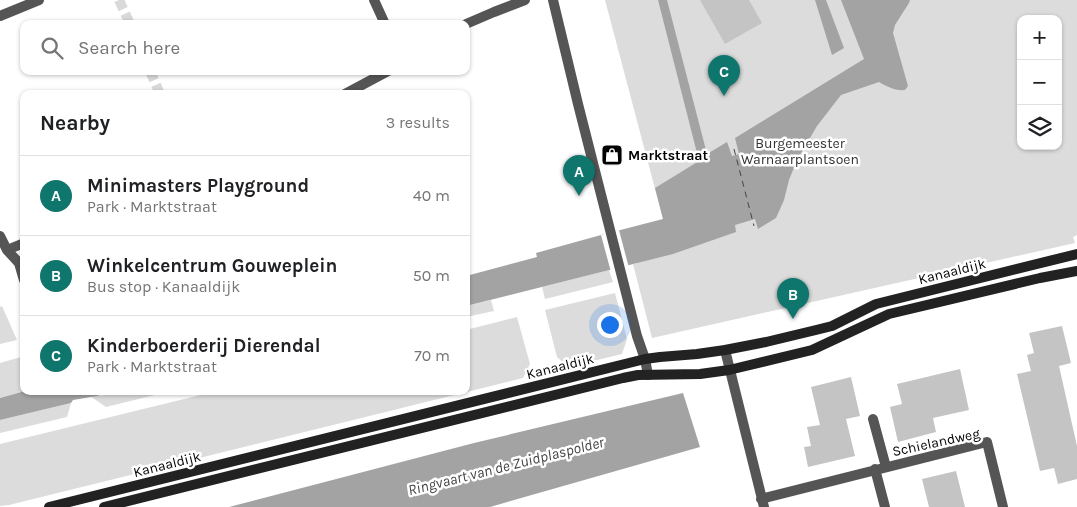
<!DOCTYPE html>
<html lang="en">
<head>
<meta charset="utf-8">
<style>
	:root { --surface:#fff; --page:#f6f6f6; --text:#202124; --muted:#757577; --line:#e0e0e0; --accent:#0f766e }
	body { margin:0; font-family:Karla,sans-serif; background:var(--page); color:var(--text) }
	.controls { position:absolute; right:15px; top:15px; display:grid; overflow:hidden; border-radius:10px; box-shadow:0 1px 4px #0004 }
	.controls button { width:45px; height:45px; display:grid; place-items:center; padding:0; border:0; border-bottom:1px solid var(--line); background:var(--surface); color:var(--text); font:25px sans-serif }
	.you { position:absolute; left:609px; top:324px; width:18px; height:18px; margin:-12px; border:4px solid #fff; border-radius:50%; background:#1a73e8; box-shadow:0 0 0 8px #1a73e833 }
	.badge { display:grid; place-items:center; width:32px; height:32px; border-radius:50%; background:var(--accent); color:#fff; font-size:16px; font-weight:700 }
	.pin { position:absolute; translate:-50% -41px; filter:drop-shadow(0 1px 2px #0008) }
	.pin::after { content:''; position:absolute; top:26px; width:18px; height:15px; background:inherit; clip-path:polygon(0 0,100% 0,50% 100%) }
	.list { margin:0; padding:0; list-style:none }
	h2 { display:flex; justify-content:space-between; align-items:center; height:65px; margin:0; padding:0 20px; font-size:21px }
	h2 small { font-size:16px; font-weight:400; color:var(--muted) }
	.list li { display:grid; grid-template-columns:32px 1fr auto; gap:15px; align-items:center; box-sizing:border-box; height:80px; padding:0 20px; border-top:1px solid var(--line) }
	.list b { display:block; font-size:19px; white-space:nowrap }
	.list p { margin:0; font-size:16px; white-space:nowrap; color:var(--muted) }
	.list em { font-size:16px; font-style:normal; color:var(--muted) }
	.icon { flex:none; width:28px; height:28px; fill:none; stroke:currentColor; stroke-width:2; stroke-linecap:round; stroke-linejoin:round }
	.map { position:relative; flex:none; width:1077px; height:507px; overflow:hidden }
	.search { position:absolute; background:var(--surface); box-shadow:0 1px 4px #0004; left:20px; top:20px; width:450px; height:55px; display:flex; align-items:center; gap:12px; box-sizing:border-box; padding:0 18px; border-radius:10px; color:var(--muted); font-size:19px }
	.panel { position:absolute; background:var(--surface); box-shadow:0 1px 4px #0004; left:20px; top:90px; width:450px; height:305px; border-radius:10px }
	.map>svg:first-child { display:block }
	.green { fill:#dcdcdc; fill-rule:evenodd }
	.water { fill:#a3a3a3 }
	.pier { fill:#fff }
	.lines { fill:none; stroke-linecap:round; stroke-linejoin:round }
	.ferry { stroke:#444; stroke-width:1; stroke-dasharray:6 5; stroke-linecap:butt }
	.building { fill:#c4c4c4 }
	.pedestrian-tunnel { stroke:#d9d9d9; stroke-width:10; stroke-dasharray:10 5; stroke-linecap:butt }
	.pedestrian { stroke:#555; stroke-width:10 }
	.minor { stroke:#555; stroke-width:10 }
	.secondary { stroke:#222; stroke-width:10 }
	.labels { text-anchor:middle; stroke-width:5; stroke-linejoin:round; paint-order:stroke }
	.park-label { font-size:14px; fill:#333; stroke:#fff }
	.poi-label { font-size:14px; font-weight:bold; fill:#000; stroke:#fff; text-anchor:start }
	.street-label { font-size:14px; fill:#000; stroke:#fff }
	.water-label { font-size:15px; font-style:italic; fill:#444; stroke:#fff }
</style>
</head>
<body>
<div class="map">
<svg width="1077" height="507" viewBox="0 0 1077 507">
	<rect width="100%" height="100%" fill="#fff"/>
	<!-- green -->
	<path class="green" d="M605,0h472v235l-4,2 2,6 -423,95 -19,-74h3l27,-45zM1021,19h37v127h-37z
		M609,270l4,12 -68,17 -3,-12z
		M615,293l12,46 -5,15 -54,13 -11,-10 -12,-47z
		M491,300l3,11 -28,6v-11z
		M2,306l15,34 -17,4v-37z
		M517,317l13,47 -7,14 -514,127 -9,1v-62l217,-53h249v-61z
		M21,357l3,6v28h1l-25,7v-35z
		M119,391h52l-65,16 -16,-11h10z
		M71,403l-4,14 -67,16v-13z"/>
	<!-- water -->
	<path class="water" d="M658,0h9l40,154 20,-12 5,14 7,-2 -4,-16 129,-79 -23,-59h69l-1,3 -14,22 -2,8 15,53 -3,4c-10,1 -17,-3 -26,-8l-38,13 -24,31 -20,34 -8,20 -5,20 -8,18 -18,11 -3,-10 -20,6 1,7 -63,22 -207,52v-30l71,-19 -1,-4 65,-18 62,-16 -8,-31 44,-27z
		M815,0h11l18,48 -12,7z
		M25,391h94c-15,4 -30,6 -46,9l-2,3 -71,17v-22z
		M683,393l17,54 -210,60h-261l245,-64z"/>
	<!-- pier -->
	<path class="pier" d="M619,230l10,38 -18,4 -10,-37z"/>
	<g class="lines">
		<!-- ferry -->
		<path class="ferry" d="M734,149l20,77"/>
	</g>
	<!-- building -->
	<path class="building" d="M700,0h49l13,23 -37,21z
		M1062,326l9,37 -12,3 18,80v33l-19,5 -4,-16 -14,3 -23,-97 14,-3 -4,-16 7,-2 -5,-20z
		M960,369l9,41 -36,8 3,14 -38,10 -8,-35 12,-3 -5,-20z
		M851,377l9,39 -14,3 9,37 -47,11 -4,-20 7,-1 -4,-19 13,-2 -9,-38z
		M956,471l9,36h-36l-7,-28z"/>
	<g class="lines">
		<!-- pedestrian-tunnel -->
		<path class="pedestrian-tunnel" d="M119,0l11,24
			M150,71l10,23"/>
		<!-- pedestrian -->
		<path class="pedestrian" d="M374,0l11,24
			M553,0l25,104 59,232 8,23 3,16
			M0,16l39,-16
			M466,24l28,-12 31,-12
			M345,94l43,-23
			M0,236l7,14 12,13 5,17
			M7,250l17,-7"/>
		<!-- minor -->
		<path class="minor" d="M725,350l39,157
			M873,419l13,48
			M875,469l10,38
			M761,499l226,-57 16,65"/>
		<!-- secondary -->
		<path class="secondary" d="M49,507l596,-148 15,-2 37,-3 28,-4 41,-8 50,-12 16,-4 44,-22 201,-50
			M104,507l519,-129 15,-3 62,-1 29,-4 83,-20 77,-36 151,-36 37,-7"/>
	</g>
	<!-- icons -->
	<defs>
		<g id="shop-square" transform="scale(1.125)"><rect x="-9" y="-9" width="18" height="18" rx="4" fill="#000" stroke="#fff"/><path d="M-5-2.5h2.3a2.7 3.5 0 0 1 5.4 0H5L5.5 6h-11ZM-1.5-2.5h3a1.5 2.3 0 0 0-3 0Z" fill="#fff"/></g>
	</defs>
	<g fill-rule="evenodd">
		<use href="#shop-square" x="612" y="155"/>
	</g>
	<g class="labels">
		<!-- park labels -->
		<g class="park-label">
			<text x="800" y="148">Burgemeester<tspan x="800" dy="16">Warnaarplantsoen</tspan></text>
		</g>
		<!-- poi labels -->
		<g class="poi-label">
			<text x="628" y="160">Marktstraat</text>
		</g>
		<!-- street labels -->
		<g class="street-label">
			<text transform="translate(952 271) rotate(-14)" y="5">Kanaaldijk</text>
			<text transform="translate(560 366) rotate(-14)" y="5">Kanaaldijk</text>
			<text transform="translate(936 442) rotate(-12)" y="5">Schielandweg</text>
			<text transform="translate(167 464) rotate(-14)" y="5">Kanaaldijk</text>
		</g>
		<!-- water labels -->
		<g class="water-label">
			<text transform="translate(506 466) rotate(-14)" y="5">Ringvaart van de Zuidplaspolder</text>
		</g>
	</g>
</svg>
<div class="controls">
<button>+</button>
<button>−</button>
<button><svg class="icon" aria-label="layers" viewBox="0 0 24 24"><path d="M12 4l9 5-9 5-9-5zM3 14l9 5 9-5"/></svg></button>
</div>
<div class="you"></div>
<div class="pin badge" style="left:579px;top:196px">A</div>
<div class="pin badge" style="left:793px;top:319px">B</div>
<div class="pin badge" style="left:724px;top:96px">C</div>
<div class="search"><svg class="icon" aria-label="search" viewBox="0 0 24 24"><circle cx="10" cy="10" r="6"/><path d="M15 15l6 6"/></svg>Search here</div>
<section class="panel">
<h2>Nearby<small>3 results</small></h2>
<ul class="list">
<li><span class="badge">A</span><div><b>Minimasters Playground</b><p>Park · Marktstraat</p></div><em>40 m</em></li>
<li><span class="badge">B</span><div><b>Winkelcentrum Gouweplein</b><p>Bus stop · Kanaaldijk</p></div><em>50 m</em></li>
<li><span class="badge">C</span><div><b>Kinderboerderij Dierendal</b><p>Park · Marktstraat</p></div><em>70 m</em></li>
</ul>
</section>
</div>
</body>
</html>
